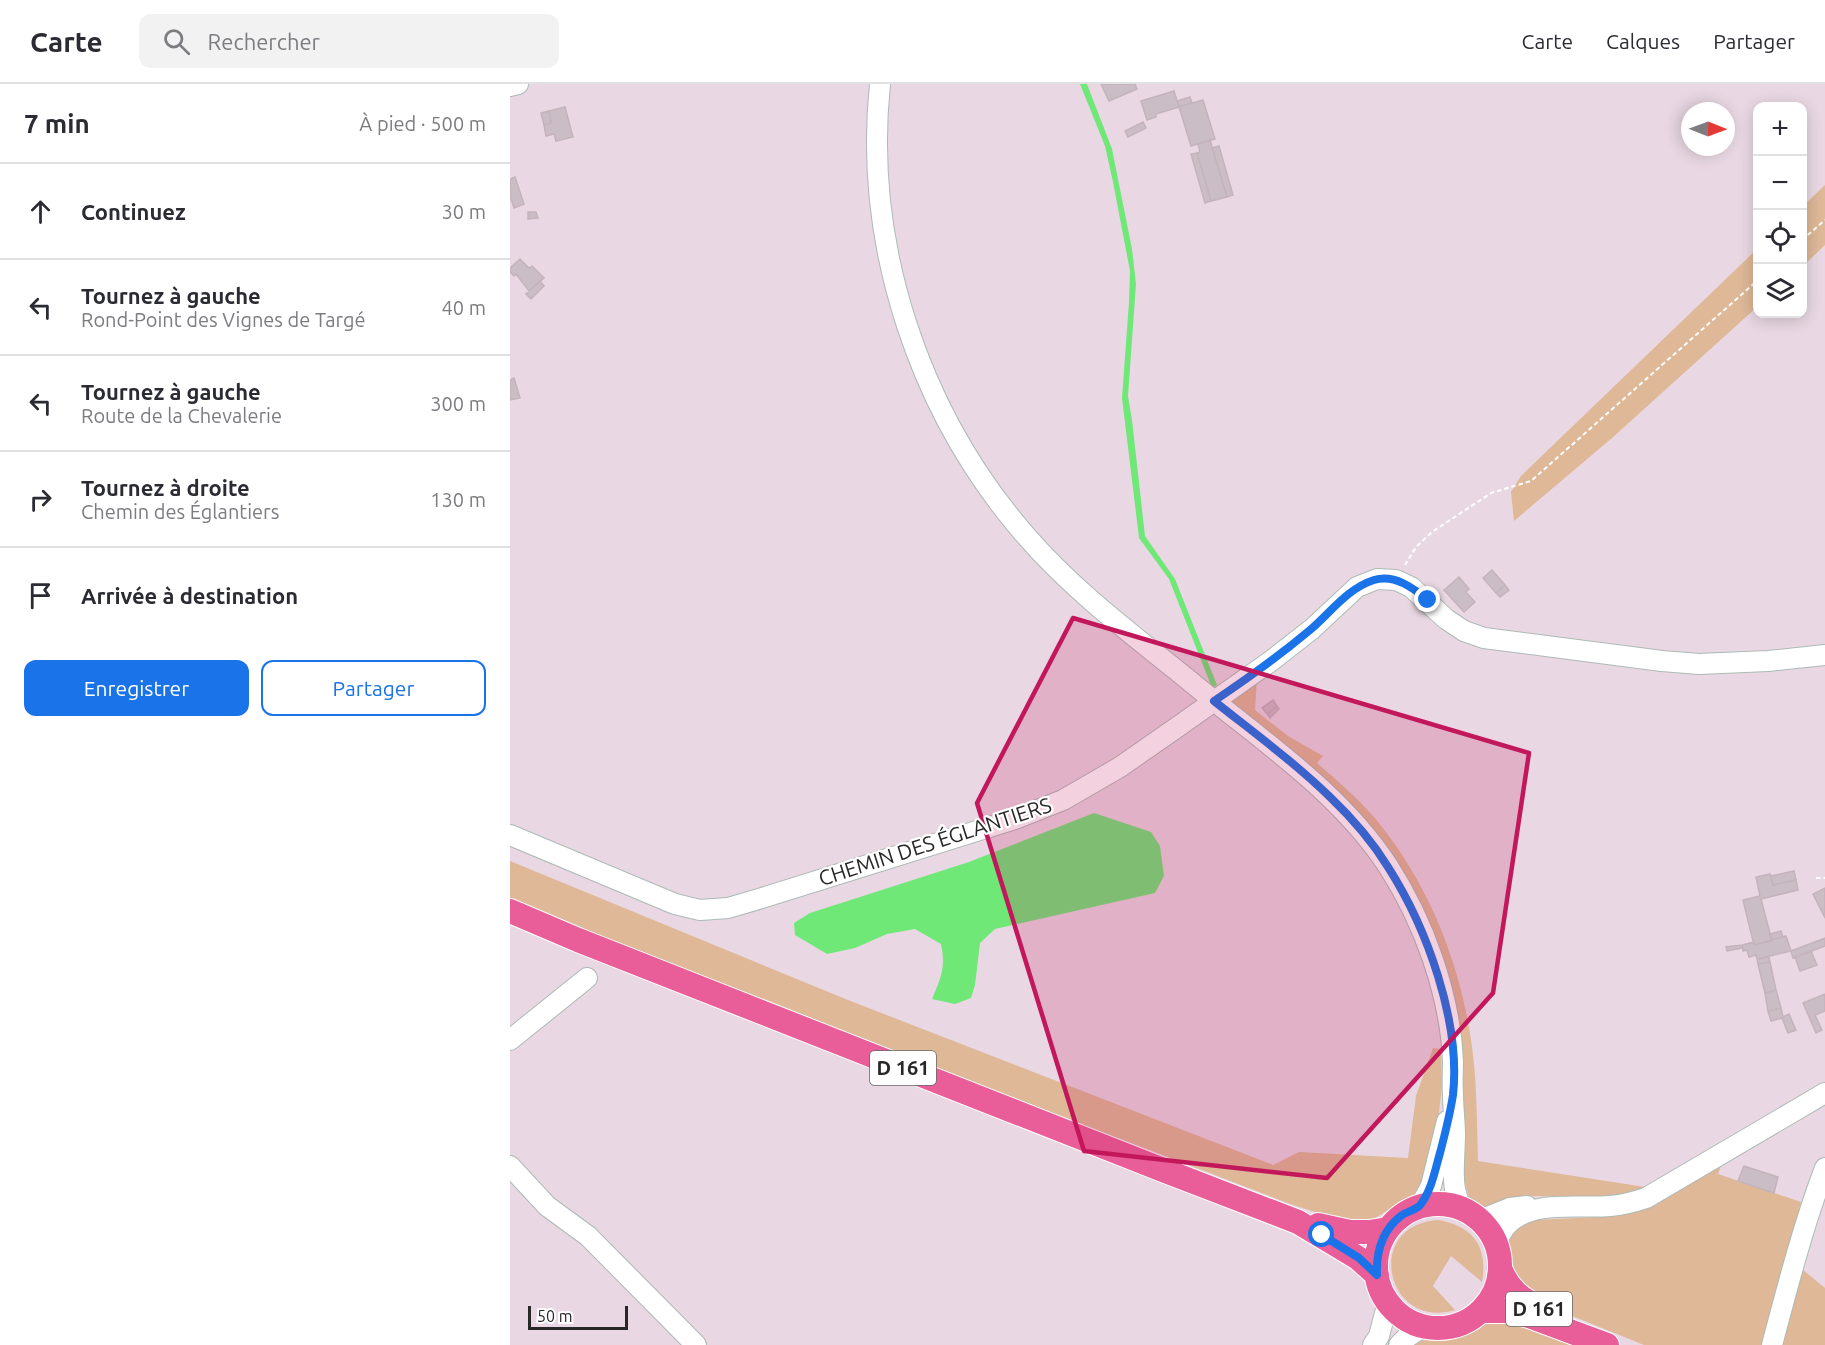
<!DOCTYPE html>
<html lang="fr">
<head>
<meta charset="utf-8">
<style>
	:root { --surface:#fff; --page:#f2f2f3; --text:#2b2b33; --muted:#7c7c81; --line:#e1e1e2; --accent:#1a73e8 }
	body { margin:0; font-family:Ubuntu,sans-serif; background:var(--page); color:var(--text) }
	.controls { position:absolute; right:18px; top:18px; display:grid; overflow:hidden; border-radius:12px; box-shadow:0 3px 15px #0003 }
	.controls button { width:54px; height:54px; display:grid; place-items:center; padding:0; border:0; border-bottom:2px solid var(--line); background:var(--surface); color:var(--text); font:30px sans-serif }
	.compass { position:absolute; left:1171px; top:18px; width:54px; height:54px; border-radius:50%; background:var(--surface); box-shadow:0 3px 15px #0003; rotate:91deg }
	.scale { position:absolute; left:18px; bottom:15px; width:100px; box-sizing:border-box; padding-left:6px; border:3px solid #272727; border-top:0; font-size:16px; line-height:21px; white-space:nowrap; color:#272727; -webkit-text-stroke:4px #fff; paint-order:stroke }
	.stop { position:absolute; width:18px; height:18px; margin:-14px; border:4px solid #1a73e8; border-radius:50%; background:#fff }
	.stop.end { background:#1a73e8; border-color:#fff; box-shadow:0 2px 6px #0008 }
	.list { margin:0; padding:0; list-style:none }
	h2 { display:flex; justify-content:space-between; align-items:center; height:78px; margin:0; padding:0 24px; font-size:26px }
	h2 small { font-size:20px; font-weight:400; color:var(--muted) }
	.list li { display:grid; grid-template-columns:39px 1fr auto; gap:18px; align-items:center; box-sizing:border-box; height:96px; padding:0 24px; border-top:2px solid var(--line) }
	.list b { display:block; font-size:22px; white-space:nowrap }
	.list p { margin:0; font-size:20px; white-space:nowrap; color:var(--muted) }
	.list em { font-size:20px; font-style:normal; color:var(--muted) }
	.actions { display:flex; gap:12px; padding:18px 24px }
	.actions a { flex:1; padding:14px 0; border:2px solid var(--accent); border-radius:12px; text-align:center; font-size:21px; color:var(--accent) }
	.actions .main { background:var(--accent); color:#fff }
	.icon { flex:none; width:33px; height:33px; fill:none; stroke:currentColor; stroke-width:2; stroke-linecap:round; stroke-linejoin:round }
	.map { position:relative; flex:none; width:1315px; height:1261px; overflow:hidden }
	header { display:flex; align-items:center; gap:36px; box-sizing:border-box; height:84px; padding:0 30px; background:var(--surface); border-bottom:2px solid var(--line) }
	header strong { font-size:28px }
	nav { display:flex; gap:33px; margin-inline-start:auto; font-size:21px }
	.search { width:420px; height:54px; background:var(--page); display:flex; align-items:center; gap:15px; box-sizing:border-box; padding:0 21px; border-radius:12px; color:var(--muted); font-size:22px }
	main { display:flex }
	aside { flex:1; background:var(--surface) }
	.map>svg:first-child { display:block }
	.green { fill:#deb897 }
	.water { fill:#6fe878 }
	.building { fill:#cbbdc5; stroke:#c4b3bc; stroke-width:1.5 }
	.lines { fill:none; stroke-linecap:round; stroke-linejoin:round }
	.minor-casing { stroke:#adbab5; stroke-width:22 }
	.major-casing { stroke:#fff; stroke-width:26 }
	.path { stroke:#fff; stroke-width:2; stroke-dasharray:4.5 3; stroke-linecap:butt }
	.minor { stroke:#fff; stroke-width:20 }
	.major { stroke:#e95e98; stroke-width:24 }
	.route { stroke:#1a73e8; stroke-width:8 }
	.marked { fill:#c2185b; fill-opacity:0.2; stroke:#c2185b; stroke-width:4.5; stroke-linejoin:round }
	.labels { text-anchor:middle; stroke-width:4.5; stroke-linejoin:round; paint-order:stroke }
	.shield { fill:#fff; stroke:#686868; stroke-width:1.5 }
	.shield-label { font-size:20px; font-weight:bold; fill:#272727 }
	.street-label { font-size:21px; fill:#272727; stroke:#fff }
</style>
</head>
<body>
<header>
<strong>Carte</strong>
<div class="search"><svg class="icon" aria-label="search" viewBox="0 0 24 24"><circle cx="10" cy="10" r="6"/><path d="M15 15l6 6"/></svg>Rechercher</div>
<nav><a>Carte</a><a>Calques</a><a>Partager</a></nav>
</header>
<main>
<aside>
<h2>7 min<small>À pied · 500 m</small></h2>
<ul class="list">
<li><svg class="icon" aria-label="ahead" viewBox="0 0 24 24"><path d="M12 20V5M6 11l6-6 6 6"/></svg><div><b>Continuez</b></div><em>30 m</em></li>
<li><svg class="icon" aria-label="left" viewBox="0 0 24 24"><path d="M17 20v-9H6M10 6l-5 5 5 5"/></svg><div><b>Tournez à gauche</b><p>Rond-Point des Vignes de Targé</p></div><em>40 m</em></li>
<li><svg class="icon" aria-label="left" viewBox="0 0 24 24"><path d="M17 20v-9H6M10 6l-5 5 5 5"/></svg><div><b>Tournez à gauche</b><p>Route de la Chevalerie</p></div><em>300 m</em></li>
<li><svg class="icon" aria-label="right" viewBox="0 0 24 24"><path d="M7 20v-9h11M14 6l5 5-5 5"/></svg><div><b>Tournez à droite</b><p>Chemin des Églantiers</p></div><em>130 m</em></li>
<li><svg class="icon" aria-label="arrive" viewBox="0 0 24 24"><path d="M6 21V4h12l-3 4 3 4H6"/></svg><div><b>Arrivée à destination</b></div></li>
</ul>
<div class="actions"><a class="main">Enregistrer</a><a>Partager</a></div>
</aside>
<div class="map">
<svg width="1315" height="1261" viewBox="0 0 1315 1261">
	<rect width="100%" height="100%" fill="#e9d8e3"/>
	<!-- green -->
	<path class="green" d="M1315,101v60l-22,21v-60z
		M1247,165v58l-145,131 -98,83 -3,-29 10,-16z
		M747,594l-2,32 33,26 35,20 -6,7c22,19 44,38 62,60 57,71 89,161 96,252 2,29 2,57 3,86l167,26 -14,5 -31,5 -78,-1 -32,10 -8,1 -6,-3 -7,-7 -5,-18v-80l-4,-54 -44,-146 -185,-196 4,-9z
		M0,777l338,139 425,165 26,-13 109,6 8,-62 17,-48 8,1 1,36 -4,37 -17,65 -8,8 -41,25 -26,2 -56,-18 -406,-156 -374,-148z
		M1212,1079l-4,11 83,28 -37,143h-120l-89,-36 -21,-12 -23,-23 -3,-32 4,-13 22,-9 84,-4 15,-3 22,-10z
		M929,1136c35,7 49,27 43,62l-31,-26 -18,30 22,24c-69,21 -93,-86 -16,-90z
		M1293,1186l22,18v57h-43z
		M995,1236l70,25h-163l6,-4 43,-5 26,-13z"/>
	<!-- water -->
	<path class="water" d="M570,0h7l25,65 20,100 4,35 -8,112 4,24 13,116 30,43 42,106 -5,3 -43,-109 -30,-41 -17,-140 7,-96 1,-31 -17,-89 -8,-36z
		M584,729l57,19 9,14 4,30 -9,17 -160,36 -15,14 -5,42 -4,13 -16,6 -23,-5c9,-21 14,-32 9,-55l-26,-15 -28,5 -32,14 -28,6 -32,-19 -1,-12 16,-10 159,-51z"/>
	<!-- building -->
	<path class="building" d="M591,0h34l2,5 -28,12z
		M664,7l5,16 -23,7v3l-9,3 -6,-19z
		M680,13l2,6 -13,4 -2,-6z
		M693,16l12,39 -24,7 -12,-39z
		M55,23l8,30 -17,4 -2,-7 -8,2 -2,-11 7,-2 -2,-12z
		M39,27l2,12 -7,2 -3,-12z
		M633,38l3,6 -18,9 -3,-6z
		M700,56l17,57 -16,4 -14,-48 3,-1 -2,-8z
		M709,62l14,49 -6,2 -15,-49z
		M687,69l14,48 -6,2 -14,-49z
		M5,93l9,27 -10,4 -4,-12v-17z
		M18,128h8l2,6 -10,1z
		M10,175l9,9 3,-2 12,12 -15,13 -13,-17 -2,2 -4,-4v-4z
		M30,197l4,5 -13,13 -5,-5z
		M4,294l6,20 -10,2v-20z
		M982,486l13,15 -9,8 -13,-15z
		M949,493l10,12 -3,3 9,10 -11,10 -20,-22z
		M995,501l4,5 -9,7 -4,-4z
		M763,616l4,6 -10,8 -5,-6z
		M767,622l2,3 -9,9 -3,-4z
		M1284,787l2,9 -23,5 -2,-9z
		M1260,790l3,11 23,-5 2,10 -37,9 11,42 -18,4 -11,-45 17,-4 -4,-19z
		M1315,804v30l-12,-24z
		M1271,847l2,6 -12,3 -1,-6z
		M1276,852l5,15 -34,8 -1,-4 -7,2 -2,-7 -4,1 -1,-6 12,-3v3z
		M1315,854v8l-32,12 -2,-7z
		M1232,861l1,3 -16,3 -1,-4z
		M1301,867l6,14 -17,6 -5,-14z
		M1259,873l1,5 -12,2 -1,-5z
		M1260,878l6,28 -11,3 -7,-29z
		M1266,906l5,18 -13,3 -3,-18z
		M1315,910v17l-10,4 7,15 -6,3 -13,-30z
		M1271,924l2,9 6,-3 7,16 -8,3 -6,-15 -11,3 -3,-10z
		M1234,1082l34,11 -4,16 -36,-12z"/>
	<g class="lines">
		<!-- minor casing -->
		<g class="minor-casing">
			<path id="minor" d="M370,0c-17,162 40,331 147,453 53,61 120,108 181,159 64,52 134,100 180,170 36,56 62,128 65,195 0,11 -1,23 0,34 0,13 2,27 2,40 0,17 -3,37 0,54 1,6 4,13 6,19
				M0,2l8,-2
				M0,751l165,69 25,6 28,-2 34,-10 253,-79 48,-19 57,-33 56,-39 95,-67 41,-32 45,-42 20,-8 19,1 15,7 35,32 18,12 20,7 178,23 37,3 69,-3 57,-6
				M0,956l77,-62
				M0,1082l37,40 41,30 108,109
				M910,1122l11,-20 16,-65
				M970,1136l30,-12 17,-2
				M986,1160c3,-7 7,-15 12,-20 26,-25 70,-15 102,-18 13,-1 24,-4 36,-8l179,-105
				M863,1261l6,-9 9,-34
				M889,1261l7,-7 18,-12
				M1262,1261c16,-60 31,-119 53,-177"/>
		</g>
		<!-- major casing -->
		<g class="major-casing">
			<path id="major" d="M0,827l68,29 585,230 135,52 60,36 19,17
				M866 1182a62 62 0 1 1 124 0a62 62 0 1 1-124 0Z
				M808,1141l32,7h19l19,-3
				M990,1184c10,26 25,32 48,46
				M971,1227h28l20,5 78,29"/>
		</g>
		<!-- path -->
		<path class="path" d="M1292,156l23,-20
			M895,481l11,-18 16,-15 59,-39 40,-12 227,-201
			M1306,794h9"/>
		<!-- minor -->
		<use href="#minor" class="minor"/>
		<!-- major -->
		<use href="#major" class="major"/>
	</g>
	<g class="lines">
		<!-- route -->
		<path class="route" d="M812,1151l37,23 18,17c-1,-24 5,-45 25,-60 6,-4 15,-5 19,-11 11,-15 14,-34 19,-51 5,-19 10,-39 13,-58 8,-73 -26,-167 -65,-228 -16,-26 -37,-50 -58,-70 -36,-35 -77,-65 -116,-96 33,-22 65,-45 96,-71 20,-17 38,-42 64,-50 21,-6 39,8 54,20"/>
	</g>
	<!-- marked area -->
	<path class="marked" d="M563,534l456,135 -36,240 -166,185 -243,-27 -107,-348z"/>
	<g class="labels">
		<!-- shield labels -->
		<g class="shield">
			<rect x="360" y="967" width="66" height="34" rx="4.5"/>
			<rect x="996" y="1208" width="66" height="34" rx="4.5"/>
		</g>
		<g class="shield-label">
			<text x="393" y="991">D 161</text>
			<text x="1029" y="1232">D 161</text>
		</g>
		<!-- street labels -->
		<g class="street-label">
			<text transform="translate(425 758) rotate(-18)" y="7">CHEMIN DES ÉGLANTIERS</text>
		</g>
	</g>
</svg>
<div class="controls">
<button>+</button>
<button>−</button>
<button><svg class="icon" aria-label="locate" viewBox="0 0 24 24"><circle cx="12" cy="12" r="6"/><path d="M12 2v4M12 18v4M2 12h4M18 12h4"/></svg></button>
<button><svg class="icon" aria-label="layers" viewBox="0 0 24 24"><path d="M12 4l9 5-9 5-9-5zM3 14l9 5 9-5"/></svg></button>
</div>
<svg class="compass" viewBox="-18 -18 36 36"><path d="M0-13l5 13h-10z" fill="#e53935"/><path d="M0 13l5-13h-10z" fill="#7c7c81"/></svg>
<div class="scale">50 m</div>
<div class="stop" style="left:812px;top:1151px"></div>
<div class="stop end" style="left:918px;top:516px"></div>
</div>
</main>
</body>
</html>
